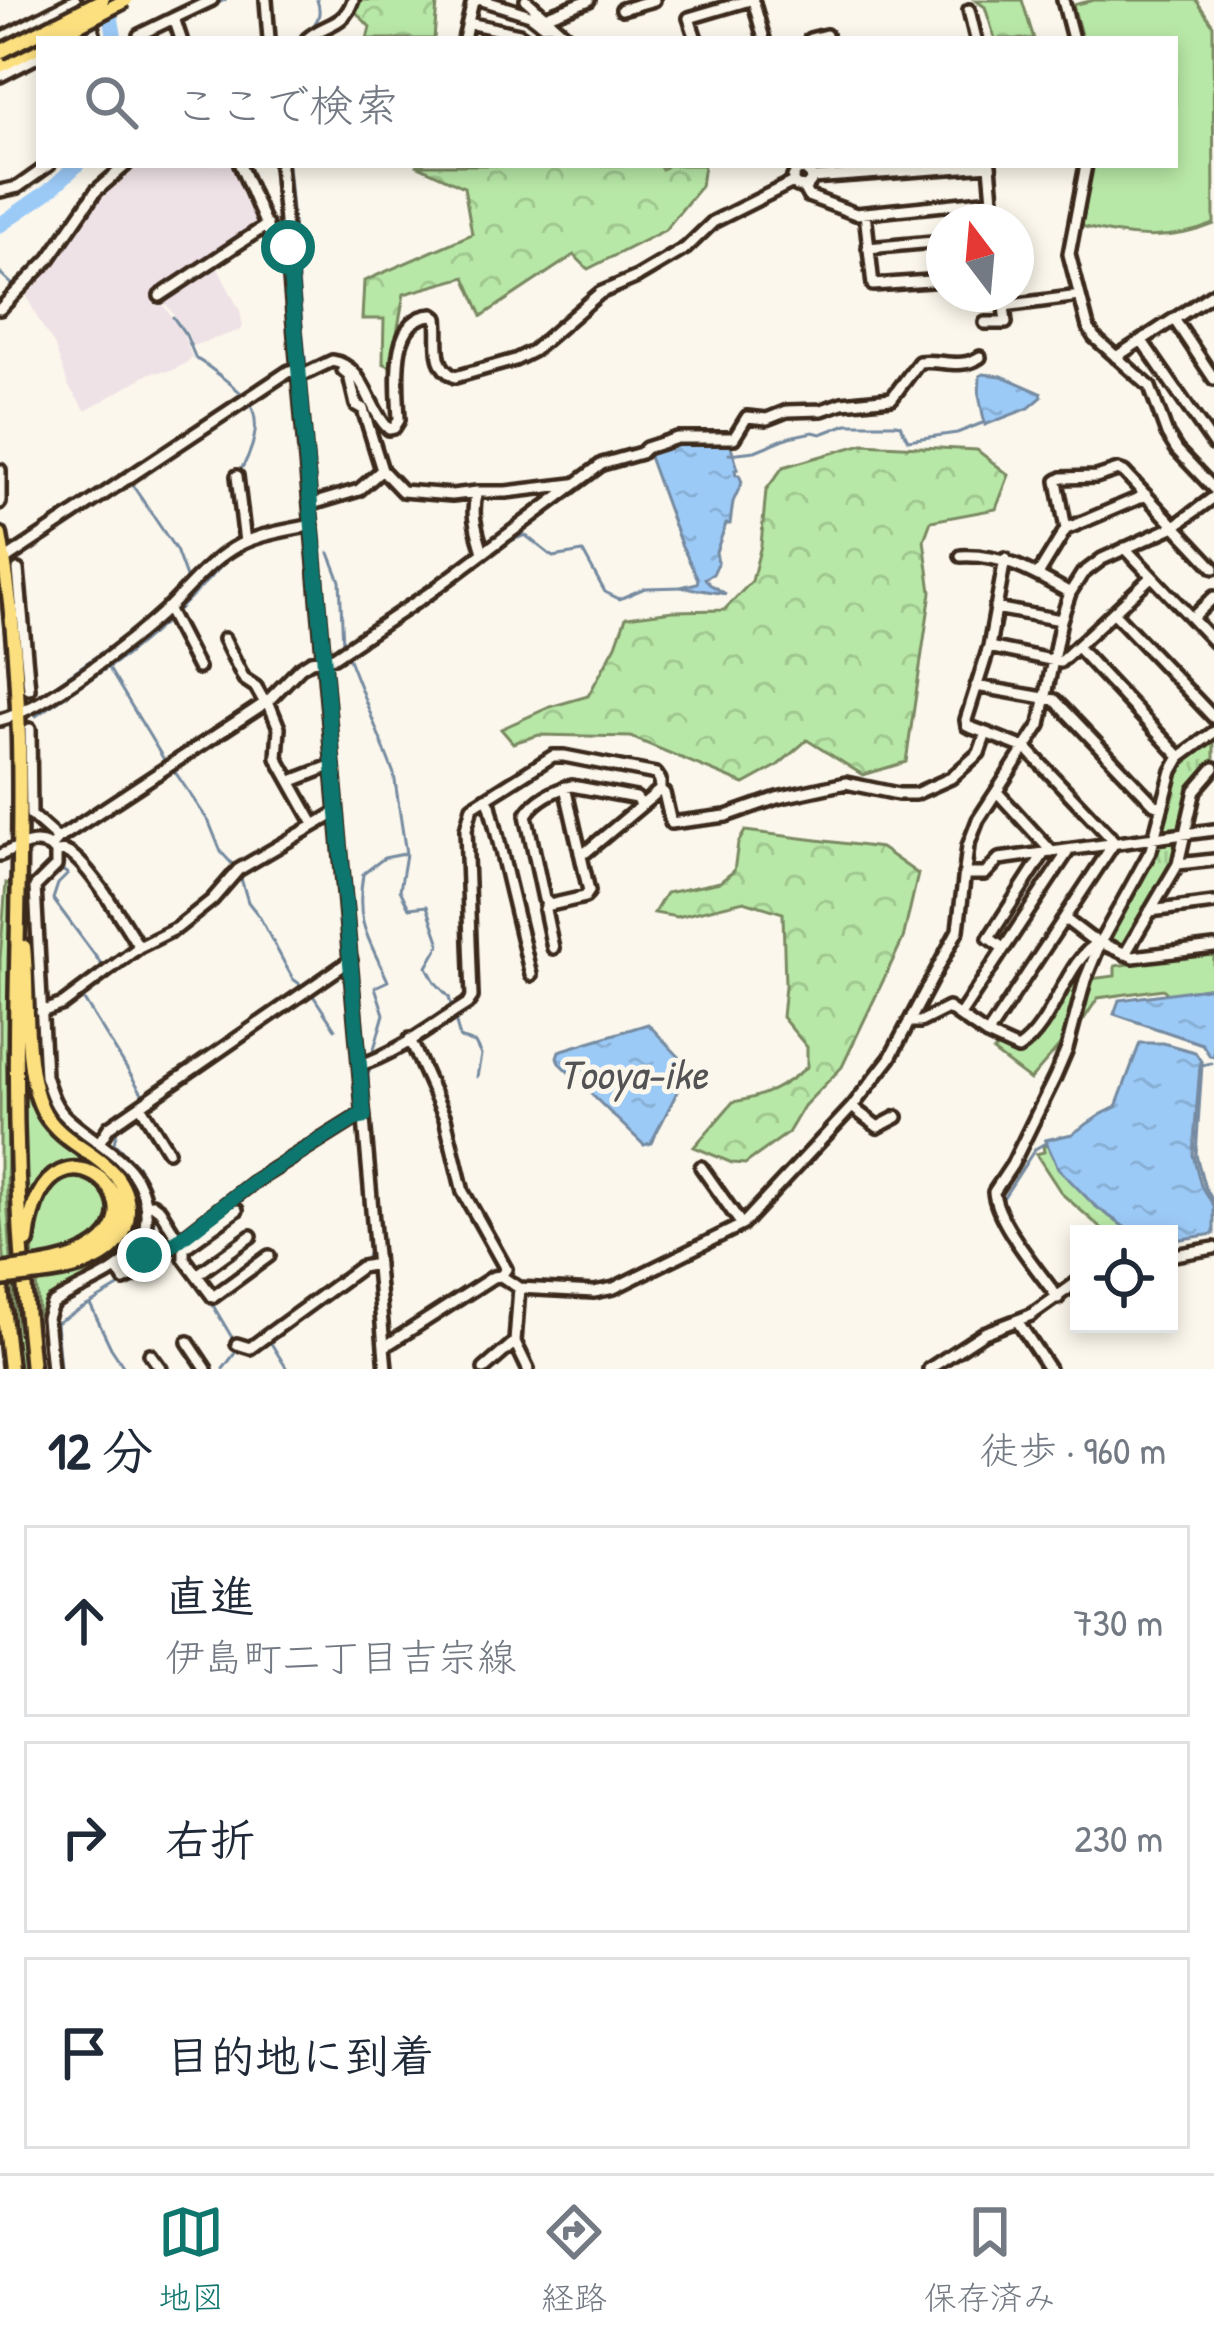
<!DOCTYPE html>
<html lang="ja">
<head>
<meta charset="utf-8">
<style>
	:root { --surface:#fff; --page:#f2f2f3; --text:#1f2937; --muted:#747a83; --line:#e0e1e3; --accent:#0f766e }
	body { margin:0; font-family:"Patrick Hand","Klee One",sans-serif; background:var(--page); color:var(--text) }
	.controls { position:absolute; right:36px; bottom:36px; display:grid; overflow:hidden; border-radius:0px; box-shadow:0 6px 18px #0003 }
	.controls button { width:108px; height:108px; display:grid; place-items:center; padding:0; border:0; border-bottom:3px solid var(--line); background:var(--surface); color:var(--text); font:60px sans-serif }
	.compass { position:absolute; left:926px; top:204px; width:108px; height:108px; border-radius:50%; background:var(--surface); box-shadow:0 6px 18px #0003; rotate:344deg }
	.stop { position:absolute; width:36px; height:36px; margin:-27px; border:9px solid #0f766e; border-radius:50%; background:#fff }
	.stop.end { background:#0f766e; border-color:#fff; box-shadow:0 3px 12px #0008 }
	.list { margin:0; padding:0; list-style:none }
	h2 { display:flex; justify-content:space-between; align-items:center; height:156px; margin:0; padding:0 48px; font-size:51px }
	h2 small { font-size:39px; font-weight:400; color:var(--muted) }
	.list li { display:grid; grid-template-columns:78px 1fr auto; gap:36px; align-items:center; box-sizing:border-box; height:192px; margin:0 24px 24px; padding:0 24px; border:3px solid var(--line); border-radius:0px }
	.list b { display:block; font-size:45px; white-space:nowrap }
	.list p { margin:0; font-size:39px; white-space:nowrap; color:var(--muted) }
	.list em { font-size:39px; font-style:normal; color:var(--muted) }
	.icon { flex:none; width:66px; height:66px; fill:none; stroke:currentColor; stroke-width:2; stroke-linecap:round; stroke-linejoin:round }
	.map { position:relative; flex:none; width:1214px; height:1369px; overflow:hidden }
	.search { position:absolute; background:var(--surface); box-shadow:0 6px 18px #0003; left:36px; right:36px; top:36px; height:132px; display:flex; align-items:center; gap:30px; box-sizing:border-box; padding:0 42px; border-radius:0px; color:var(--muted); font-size:45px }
	.sheet { height:804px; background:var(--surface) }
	nav { display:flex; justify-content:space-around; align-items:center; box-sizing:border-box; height:168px; border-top:3px solid var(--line); background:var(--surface); font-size:33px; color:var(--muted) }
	nav a { display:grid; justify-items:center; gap:6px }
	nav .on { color:var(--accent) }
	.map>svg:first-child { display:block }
	.built { fill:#efe2e7 }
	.green { fill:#b8e8a7; stroke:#7a8962; stroke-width:3 }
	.forest { fill:url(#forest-crowns); stroke:#7a8962; stroke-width:3 }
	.park { fill:url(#park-tufts); stroke:#7a8962; stroke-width:3 }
	.water { fill:url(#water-ripples); stroke:#758aa0; stroke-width:3 }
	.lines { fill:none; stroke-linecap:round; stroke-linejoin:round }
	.stream { stroke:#758aa0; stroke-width:3 }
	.river { stroke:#9ccaf7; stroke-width:15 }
	.minor-casing { stroke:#3b2a1e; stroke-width:18 }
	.highway-casing { stroke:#3b2a1e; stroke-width:21 }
	.minor { stroke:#fbf7ec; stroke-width:9 }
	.highway { stroke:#fce080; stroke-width:12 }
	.highway-bridge-casing { stroke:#3b2a1e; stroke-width:21; stroke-linecap:butt }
	.highway-bridge { stroke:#fce080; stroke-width:12 }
	.route { stroke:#0f766e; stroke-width:15 }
	.labels { text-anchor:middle; stroke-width:10; stroke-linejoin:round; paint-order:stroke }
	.water-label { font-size:42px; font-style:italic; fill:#535254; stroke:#fbf7ec }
</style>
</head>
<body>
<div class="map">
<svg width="1214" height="1369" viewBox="0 0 1214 1369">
	<defs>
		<pattern id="forest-crowns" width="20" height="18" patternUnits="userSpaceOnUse" patternTransform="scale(3)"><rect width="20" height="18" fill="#b8e8a7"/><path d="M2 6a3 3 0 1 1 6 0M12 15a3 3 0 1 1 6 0" fill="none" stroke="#9fc78f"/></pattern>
		<pattern id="park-tufts" width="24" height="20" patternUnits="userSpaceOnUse" patternTransform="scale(3)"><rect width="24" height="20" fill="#b8e8a7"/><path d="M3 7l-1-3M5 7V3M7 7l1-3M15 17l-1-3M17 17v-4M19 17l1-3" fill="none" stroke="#9fc78f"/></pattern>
		<pattern id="water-ripples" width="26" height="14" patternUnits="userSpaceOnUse" patternTransform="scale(3)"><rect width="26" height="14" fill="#9ccaf7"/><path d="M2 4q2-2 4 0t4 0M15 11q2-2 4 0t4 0" fill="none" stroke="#87aed3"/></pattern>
	</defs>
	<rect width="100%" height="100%" fill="#fbf7ec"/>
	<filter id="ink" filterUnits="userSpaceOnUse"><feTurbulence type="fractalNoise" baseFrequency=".00833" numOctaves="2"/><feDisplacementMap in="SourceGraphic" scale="24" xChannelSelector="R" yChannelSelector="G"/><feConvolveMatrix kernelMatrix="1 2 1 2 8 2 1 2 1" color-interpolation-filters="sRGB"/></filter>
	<g filter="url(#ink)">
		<!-- built -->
		<path class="built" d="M132,165h105l27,58 -108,71 27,40 9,23 -7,7 -14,7 -21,2 -64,38 -17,-24 -15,-43 -14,-21 -16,-32 27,-30 35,-53 25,-27z
			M215,263l25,48 3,15 -2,4 -49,16 -4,-12 -26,-35z"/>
		<!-- green -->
		<path class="green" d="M1094,0h102l17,25 1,199c-45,19 -88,14 -133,2l11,-61h83v-126h-93l-9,-34z
			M6,883l7,2 -6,310 6,94 11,80 -10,-1 -14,-157v-252z
			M1214,951v36l-46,7 -5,-5 -65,9 -18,27 -5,-3 15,-43 25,-3v-10z
			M1088,957l-25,85 -33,38 -37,-28 7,-8 14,8h5l26,-27z
			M23,1050h3l15,63 64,58c-7,-2 -19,-7 -28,-8 -27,-2 -44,21 -51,44z
			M1048,1145l46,60 40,29h-23l-10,-6 -39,-34 -26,-40 8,-2 -1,-6z
			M113,1159c16,16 29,34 28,58 0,40 -38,55 -69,70 -8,3 -19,7 -24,14 -4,6 -4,12 -5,19h-4l-3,-39 56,-14 40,-53 -21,-51z
			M71,1176c45,0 53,45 17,70 -14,10 -39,11 -55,15 -2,-35 1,-71 38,-85z"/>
		<!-- forest -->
		<path class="forest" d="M358,0h84l-5,4 -3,35h-67l3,-12 -15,-16z
			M975,0h47l12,39h-39l-10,-32z
			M416,165h242l4,4 6,-4h36l-3,21 -36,44 -77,39 -14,-14 -92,61 -17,-39 -61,17 -13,73 -8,-4 1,-44h-22l2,-38 108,-47 -8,-47z
			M863,444l114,6 32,25 -13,34 -65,12 -7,19 7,52 -25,170 -43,13 -56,-35 -30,26 -33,18 -113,-47 -92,-2 -26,8 -12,-14 49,-22 38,-11 28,-51 10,-28 47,-6 51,-1 28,-29 9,-36 5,-55 17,-23z
			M745,831l136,17 37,26 -15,65 -61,128 -38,39 -16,27 -43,31 -13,-1 -38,-16 39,-45c31,-5 50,-15 74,-35v-20l-25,-30 3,-31 -2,-73 -39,-12 -67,16 -23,-4 12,-20 54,-11 14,-11 4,-28z"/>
		<!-- park -->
		<path class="park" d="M1214,735v30l-18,16 -13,50 -21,3 11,-61 9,-14z
			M1180,838l-4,26 -50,84 -4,1 -15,-9 48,-96 5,-3z"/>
		<!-- water -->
		<path class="water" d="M983,374l19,2 39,17 1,4 -13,11 -44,17 -6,-30 1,-19z
			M679,443h51l8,26 -3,1 1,5h3l3,7 -9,20 -3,22h-4l-10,28 2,11 -5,11 -8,4 4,6 17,10 -45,-7 16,-4 1,-4 -18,-37 -32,-88z
			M1214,987v70l-4,-1 -8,-12 -88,-30 5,-14z
			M648,1024l40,42c-10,28 -24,51 -37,77l-7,2 -85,-82 -2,-6 2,-6z
			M1140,1043h23l32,9 7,11 -2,2 -7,90 8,31 13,20v28l-45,7v-7h-35l-40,-29 -36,-37 -13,-28 27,-6 30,-20 14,-7z"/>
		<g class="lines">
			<!-- stream -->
			<path class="stream" d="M178,22l47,-22
				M306,35c10,-12 17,-19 11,-35
				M288,165l18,204
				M59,237l15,-22
				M0,273l16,15 2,-3
				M173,317l13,18 10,24c8,3 39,28 47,36
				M729,454l26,-3 34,-14 24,-5 8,2 26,-10h49l4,1 8,15 49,-7 28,-11
				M240,471c13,-20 22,-48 9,-69
				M131,483l45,67 11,30
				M503,544l22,-9 28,22 30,-5 22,40 14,7 26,-11 38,-1
				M329,553l11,28 3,64
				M22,555l17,-13
				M175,613l45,-45
				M347,654l47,120 12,80 -6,36 9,18 18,-2 13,38 -13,23 8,15 14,15 11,41 15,5 6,12 -4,22
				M108,667l58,96
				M37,698l99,-70 75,-70 27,-19
				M36,716l89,-60 43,-36
				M173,769l36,53 12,30 14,15
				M64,864l-2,6 6,4 -10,10 -5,15 52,70
				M240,875l8,27 11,14 34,63 11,8
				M312,994l23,35
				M81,995l64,103
				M372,1056l12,-42 -9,-27 13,-6c-20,-44 -33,-57 -25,-107l21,-16 20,-4
				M1212,1063l-10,2 -6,90 8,30 10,18
				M370,1069l-2,6 2,39
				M139,1113l-22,16 -3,14 24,24 10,18
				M1047,1142l-12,7 -35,54 10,19 48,66
				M364,1264l6,-15
				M127,1273l17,-20 11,-35
				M190,1273l16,21
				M125,1283l-35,21 21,44 14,21
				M211,1302l23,39
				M509,1317l2,22
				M269,1340l18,29
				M60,1369l-4,-46 32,-18
				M223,1369l15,-20"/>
			<!-- river -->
			<path class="river" d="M108,0l7,39
				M0,225l50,-35 27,-25"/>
			<!-- minor casing -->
			<g class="minor-casing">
				<path id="minor" d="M87,0l8,39
					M266,0l3,39
					M482,0l48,15 13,10 8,-3
					M526,0l44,39
					M753,0l11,39
					M1063,0l10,39
					M622,9l32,-9
					M969,10l7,29
					M545,17l44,-17
					M468,23l51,11 7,5
					M139,35l35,-17
					M0,39l75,-39
					M71,39l10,-5 -1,-14
					M181,39l-7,-21 38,-18
					M307,39c19,-17 36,-11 46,-39
					M464,39l9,-38 5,-1
					M696,39l-7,-21 61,-18
					M810,39l16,-4 1,4
					M0,76l39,-20
					M240,165l34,79 14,3
					M280,165l106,1204
					M1086,165l-17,89 19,73 6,10 56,50 17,47 10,16 37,39
					M811,178l179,-13 3,35
					M803,187l5,9 48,18 137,-14 3,22
					M0,191l18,-4 31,-22
					M865,213l8,72 71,-5
					M868,248l76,-7
					M1003,294l1,12 75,-10
					M160,296l107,-71
					M0,309l49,-50 47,-68 30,-26
					M1174,319l40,60
					M985,323h21l-2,-17
					M1142,341l72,104
					M1116,357l98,-64
					M343,370l6,5 7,30 7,4 19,61 20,21 50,4 25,-3h29l67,-8
					M0,470v33
					M237,476l8,66
					M477,492c-7,22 0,39 6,60
					M312,504l47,-14 23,-20
					M1066,529l80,-34
					M1125,548l89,94
					M961,556c42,-2 73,17 109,37
					M0,563l289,-192 16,3 27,-13c34,5 35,48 57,68l5,-1 5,-8c-1,-32 -11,-103 34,-105l4,3c3,23 -6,48 18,59l60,-17 18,-9 67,-58 37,-16 49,-29 27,-26 80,-40v-5l4,-7 8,-1 6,6v6l-5,6 -9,-1 -4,-4
					M18,570l11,119
					M1038,575l28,-46 -9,-48 5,-3 34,-1 22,-7 6,2 90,96
					M167,608l31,60
					M995,608l66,12
					M1114,613l100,105
					M1192,618l22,-21
					M224,639l20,40 12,8 9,16
					M989,647l71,15 91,-85
					M1078,648l102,109
					M976,686l79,14 99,104 8,2
					M268,701l11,27 -2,30 37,66
					M0,720c48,-13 132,-79 170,-114 20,-20 38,-42 62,-57 24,-15 53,-18 80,-24
					M30,729l1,86 27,24
					M986,733l-19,-7 -1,-6 23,-73 16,-88
					M292,781l41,-16
					M565,787l24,104 -4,6 -35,8 -6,-6 -18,-84c9,-15 29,-26 46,-29l64,12 6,7
					M660,790l4,3 7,30 55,-7 51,-18 69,-15 52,11h17l36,-16 28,-25 7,-20 41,16 83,88 4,6 -127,192
					M997,792l55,60
					M486,798l4,7 41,170
					M52,846l6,-7 210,-138 32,-33 11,-7 23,-4 97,-65 171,-128 39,-11 5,-5 31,-10h57l13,-21 20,2 20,-8 35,-1 20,-7 50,-5 27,-36c22,-3 42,8 61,-5
					M56,852c3,0 7,-1 10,0 20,6 61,76 73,95
					M0,855c19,-8 40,-21 56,-3v14l-21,21 10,189c5,15 9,30 21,41 31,30 78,44 80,96 1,15 -5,31 -15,43 -20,22 -54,31 -79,48l-5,14 5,51
					M1178,864l36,-4
					M964,874h21l14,-15 215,-29
					M547,902l-2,8 8,38
					M1150,911l64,-8
					M1065,919l25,19 43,19 81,-10
					M1003,948l-14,-10 55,-85
					M1125,954l53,-90 17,-74 19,-22
					M41,1012l22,-8 76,-57 38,-19 35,-28 26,-30 99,-58
					M960,1015l109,-165
					M911,1022h9l28,-14 39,27 31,14c38,-25 45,-88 83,-108
					M410,1039l35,79 18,74 43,77 -5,7
					M360,1065c38,-12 73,-40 107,-61l5,-7 -6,-168 6,-22 81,-51h11l92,18 4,6v10l-74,62 -6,1
					M141,1107l27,44
					M852,1107l26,20 19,-10
					M100,1141l9,-14 242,-167
					M701,1167l41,58
					M145,1205l7,-1 8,6 21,34
					M237,1210l-53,38v10l29,39 56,-41
					M1169,1256l45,-8
					M117,1268l7,12 9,-4 122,-95 101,-63 8,-1
					M197,1275l54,-39
					M519,1288l-4,54 13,27
					M1058,1298c-19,-27 -61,-75 -64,-106l18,-27 43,-88 12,-28 18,-69 16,-39 50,-91 21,-79 8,-14 34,-25
					M1018,1322l31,47
					M188,1342l18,27
					M237,1344l13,4 111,-81 16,-3
					M384,1347l109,-70 8,-1 18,12 75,4 20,-4 128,-63 110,-118 38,-49 68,-128 10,-84 10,-26 62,-95 21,-105 9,-27 12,-19 20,-15 73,-33 39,-29
					M150,1354l11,15
					M484,1369l31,-27
					M929,1369l55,-36 47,-18 48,-34"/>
			</g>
			<!-- highway casing -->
			<g class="highway-casing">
				<path id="highway" d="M0,66l39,-20
					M0,535c30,166 17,336 16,504 -1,111 4,220 16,330
					M24,947c5,46 -2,128 21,167 17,28 50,38 70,61 8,10 13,22 13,35 0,48 -51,60 -89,64
					M27,1241c17,-163 186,-1 11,25
					M0,1280l10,89"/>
			</g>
			<!-- minor -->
			<use href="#minor" class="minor"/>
			<!-- highway -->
			<use href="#highway" class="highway"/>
			<!-- highway-bridge casing -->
			<g class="highway-bridge-casing">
				<path id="highway-bridge" d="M51,39l75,-39
					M0,52l102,-52
					M1,1271l37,-5
					M0,1279l39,-5"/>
			</g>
			<!-- highway-bridge -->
			<use href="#highway-bridge" class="highway-bridge"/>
		</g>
	</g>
	<g class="lines" filter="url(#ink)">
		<!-- route -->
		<path class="route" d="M144,1255l6,7 105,-81 101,-63 8,-1 -76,-870"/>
	</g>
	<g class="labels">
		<!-- water labels -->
		<g class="water-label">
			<text x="633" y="1089">Tooya-ike</text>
		</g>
	</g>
</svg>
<div class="controls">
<button><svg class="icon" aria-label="locate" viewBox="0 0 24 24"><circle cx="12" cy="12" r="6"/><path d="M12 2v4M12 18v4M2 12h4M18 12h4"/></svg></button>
</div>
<svg class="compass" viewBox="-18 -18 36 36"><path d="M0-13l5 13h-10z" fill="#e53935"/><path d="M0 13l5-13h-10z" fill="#747a83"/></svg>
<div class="stop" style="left:288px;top:247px"></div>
<div class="stop end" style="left:144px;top:1255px"></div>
<div class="search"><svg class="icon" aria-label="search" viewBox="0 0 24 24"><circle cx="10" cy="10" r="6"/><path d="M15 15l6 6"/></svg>ここで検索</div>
</div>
<section class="sheet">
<h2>12 分<small>徒歩 · 960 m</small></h2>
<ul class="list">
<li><svg class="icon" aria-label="ahead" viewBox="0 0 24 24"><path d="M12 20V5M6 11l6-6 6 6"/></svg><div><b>直進</b><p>伊島町二丁目吉宗線</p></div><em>730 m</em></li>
<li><svg class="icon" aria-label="right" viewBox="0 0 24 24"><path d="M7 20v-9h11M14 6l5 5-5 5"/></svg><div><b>右折</b></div><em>230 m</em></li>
<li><svg class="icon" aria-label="arrive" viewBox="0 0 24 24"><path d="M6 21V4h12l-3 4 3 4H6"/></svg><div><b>目的地に到着</b></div></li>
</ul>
</section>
<nav>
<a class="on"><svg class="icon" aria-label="map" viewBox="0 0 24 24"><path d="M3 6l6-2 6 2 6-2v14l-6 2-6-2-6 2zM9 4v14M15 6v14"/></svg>地図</a>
<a><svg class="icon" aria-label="directions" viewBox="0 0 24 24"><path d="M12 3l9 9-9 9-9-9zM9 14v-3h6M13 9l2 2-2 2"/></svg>経路</a>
<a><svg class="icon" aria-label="saved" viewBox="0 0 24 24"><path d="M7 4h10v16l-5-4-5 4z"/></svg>保存済み</a>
</nav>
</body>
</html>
